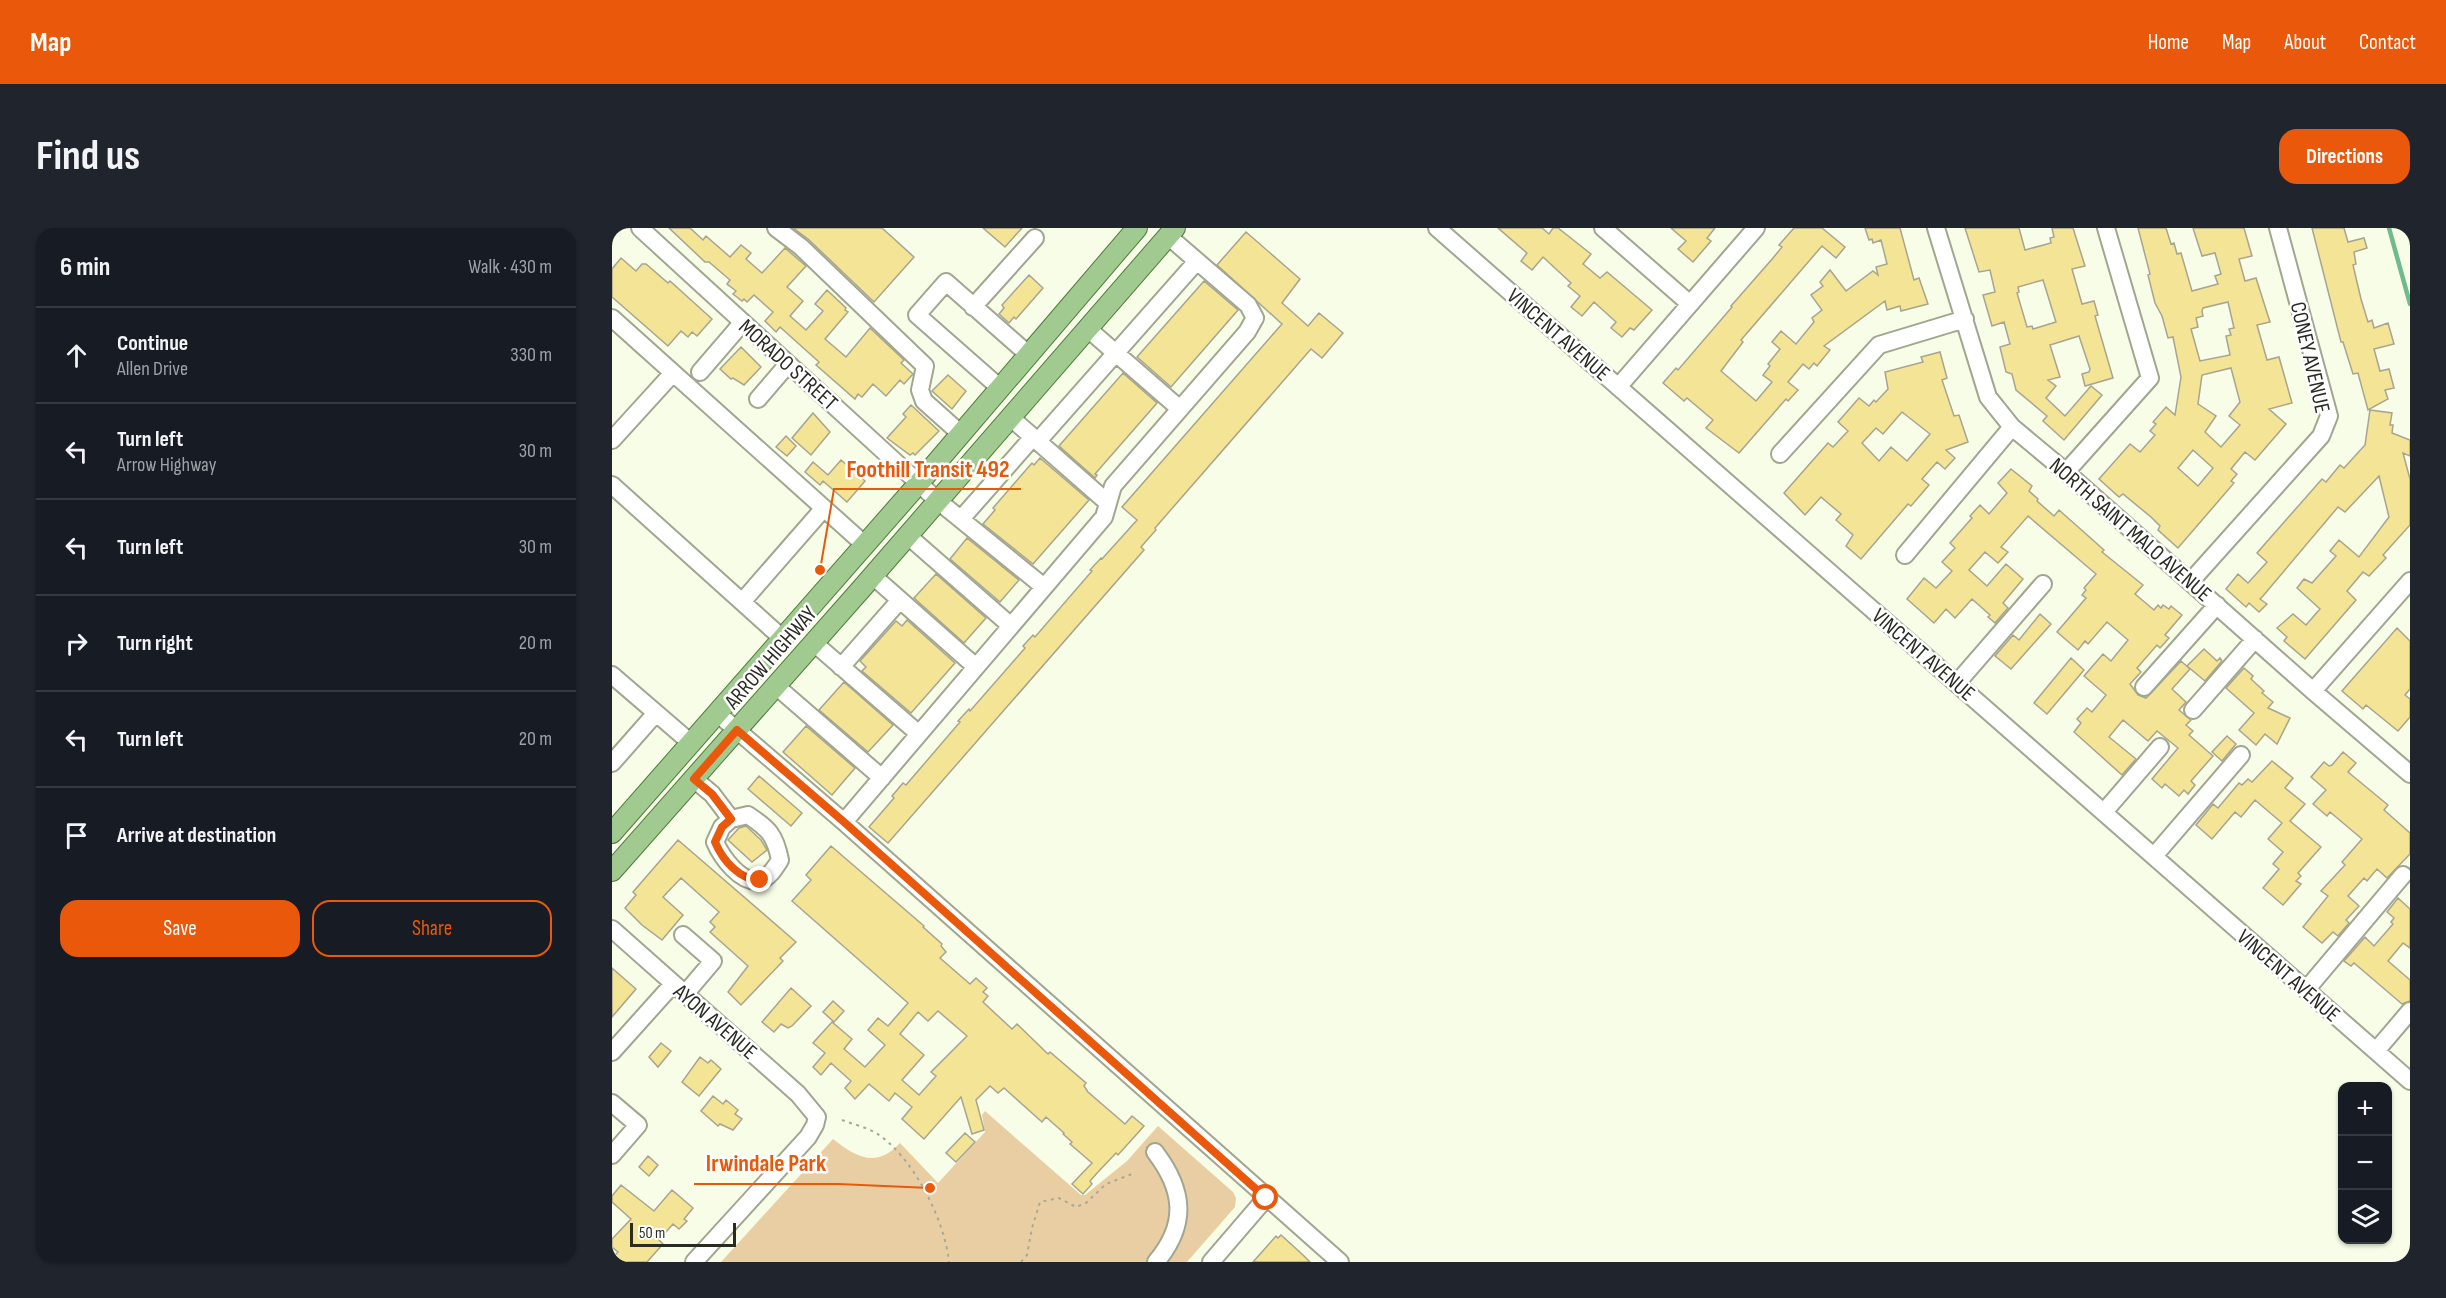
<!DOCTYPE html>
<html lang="en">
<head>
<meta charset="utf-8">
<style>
	:root { --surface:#171b24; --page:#20242c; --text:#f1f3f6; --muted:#9ea1a6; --line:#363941; --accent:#ea580c }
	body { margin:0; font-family:"Sofia Sans Condensed",sans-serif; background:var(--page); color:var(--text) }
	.controls { position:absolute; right:18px; bottom:18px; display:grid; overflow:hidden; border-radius:12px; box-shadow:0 2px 4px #0004 }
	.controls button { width:54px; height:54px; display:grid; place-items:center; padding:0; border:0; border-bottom:2px solid var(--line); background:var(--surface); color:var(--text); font:30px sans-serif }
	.scale { position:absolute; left:18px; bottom:15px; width:106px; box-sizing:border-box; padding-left:6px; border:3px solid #2a2c23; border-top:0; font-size:16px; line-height:21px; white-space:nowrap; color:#2a2c23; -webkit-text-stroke:4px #fff; paint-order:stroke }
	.stop { position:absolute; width:18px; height:18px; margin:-14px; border:4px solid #ea580c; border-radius:50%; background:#fff }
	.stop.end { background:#ea580c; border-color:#fff; box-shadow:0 2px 6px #0008 }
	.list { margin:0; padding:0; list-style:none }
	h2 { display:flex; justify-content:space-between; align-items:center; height:78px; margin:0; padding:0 24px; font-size:26px }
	h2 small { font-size:20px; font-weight:400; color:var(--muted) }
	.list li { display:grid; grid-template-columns:39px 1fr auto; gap:18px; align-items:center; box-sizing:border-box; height:96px; padding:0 24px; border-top:2px solid var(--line) }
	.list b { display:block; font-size:22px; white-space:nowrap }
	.list p { margin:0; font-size:20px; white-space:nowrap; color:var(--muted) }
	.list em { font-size:20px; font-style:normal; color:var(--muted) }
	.actions { display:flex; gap:12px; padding:18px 24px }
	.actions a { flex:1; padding:14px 0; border:2px solid var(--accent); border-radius:18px; text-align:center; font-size:21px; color:var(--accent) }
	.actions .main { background:var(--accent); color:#fff }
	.icon { flex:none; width:33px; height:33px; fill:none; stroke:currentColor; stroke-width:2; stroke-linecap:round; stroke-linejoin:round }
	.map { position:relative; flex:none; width:1798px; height:1034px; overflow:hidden; border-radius:18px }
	header { display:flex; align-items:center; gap:36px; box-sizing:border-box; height:84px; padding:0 30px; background:var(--accent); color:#fff }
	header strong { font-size:28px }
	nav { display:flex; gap:33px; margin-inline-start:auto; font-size:21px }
	.intro { display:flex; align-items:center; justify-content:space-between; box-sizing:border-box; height:144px; padding:0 36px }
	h1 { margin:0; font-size:42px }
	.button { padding:15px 27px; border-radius:18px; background:var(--accent); color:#fff; font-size:21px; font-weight:700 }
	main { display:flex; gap:36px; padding:0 36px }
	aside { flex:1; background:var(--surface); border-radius:18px; box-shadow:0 2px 4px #0004 }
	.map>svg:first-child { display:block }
	.green { fill:#eacea3 }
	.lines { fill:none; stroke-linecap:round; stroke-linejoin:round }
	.stream { stroke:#6fba8f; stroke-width:4.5 }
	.building { fill:#f4e496; stroke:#a8a48f; stroke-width:1.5; fill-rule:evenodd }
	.minor-casing { stroke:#a1a690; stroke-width:20 }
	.major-casing { stroke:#4e7c3a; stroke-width:22 }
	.path { stroke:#a5aa98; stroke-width:2; stroke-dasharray:3 4.5; stroke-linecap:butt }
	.minor { stroke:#fff; stroke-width:16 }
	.major { stroke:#a1ca91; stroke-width:20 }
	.route { stroke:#ea580c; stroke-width:8 }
	.labels { text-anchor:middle; stroke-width:5; stroke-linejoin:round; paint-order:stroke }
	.street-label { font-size:22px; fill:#2a2c23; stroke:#fff }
	.leader { fill:none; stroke:#e8590c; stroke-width:2 }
	.callout-dot { fill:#e8590c; stroke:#fff; stroke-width:2 }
	.callout-label { font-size:24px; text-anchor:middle; font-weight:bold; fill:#e8590c; stroke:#fff; stroke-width:5; stroke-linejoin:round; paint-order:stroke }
</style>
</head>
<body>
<header>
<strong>Map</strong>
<nav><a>Home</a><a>Map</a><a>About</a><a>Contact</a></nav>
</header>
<div class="intro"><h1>Find us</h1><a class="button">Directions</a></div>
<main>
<aside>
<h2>6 min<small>Walk · 430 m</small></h2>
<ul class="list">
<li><svg class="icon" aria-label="ahead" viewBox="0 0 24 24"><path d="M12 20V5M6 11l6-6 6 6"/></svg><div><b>Continue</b><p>Allen Drive</p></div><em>330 m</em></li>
<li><svg class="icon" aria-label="left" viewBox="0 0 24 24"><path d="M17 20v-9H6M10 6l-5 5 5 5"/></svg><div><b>Turn left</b><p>Arrow Highway</p></div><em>30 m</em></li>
<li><svg class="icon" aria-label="left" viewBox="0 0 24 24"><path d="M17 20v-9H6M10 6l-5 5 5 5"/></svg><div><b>Turn left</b></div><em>30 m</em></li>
<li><svg class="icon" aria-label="right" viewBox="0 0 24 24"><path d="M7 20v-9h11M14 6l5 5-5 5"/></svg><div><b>Turn right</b></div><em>20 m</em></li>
<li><svg class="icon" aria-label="left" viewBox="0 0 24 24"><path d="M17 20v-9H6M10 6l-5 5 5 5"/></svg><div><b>Turn left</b></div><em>20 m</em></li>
<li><svg class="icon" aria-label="arrive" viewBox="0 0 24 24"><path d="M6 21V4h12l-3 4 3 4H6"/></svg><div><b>Arrive at destination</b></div></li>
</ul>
<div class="actions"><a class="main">Save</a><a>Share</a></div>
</aside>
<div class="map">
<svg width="1798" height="1034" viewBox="0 0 1798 1034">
	<rect width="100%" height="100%" fill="#f7fde6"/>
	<!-- green -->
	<path class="green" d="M373,883l96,84h4l42,-34 31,-35 75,66 3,6 -1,9 -48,55h-466l112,-123c23,18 43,30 67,4l38,40 47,-51 -3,-17z"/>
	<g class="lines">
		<!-- stream -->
		<path class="stream" d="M1777,0l21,76"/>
	</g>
	<!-- building -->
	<path class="building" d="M57,0h21l13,12 3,-4 24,21 11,-12 10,8 -5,6 16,14 23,-25 21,18 -19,21 16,14 -13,15 16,14 17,-19 -8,-7 12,-14 19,18 -1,2 3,2 -23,27 21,18 24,-29 34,32 -3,3 12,11 -9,10 -4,-4 -14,16 -13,-12 -11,13 -4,-3 -3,5 -39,-34 3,-3 -39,-35 -4,5 -11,-11 8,-9 -19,-17 -7,7 -3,-3 -2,2 -9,-7 3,-3 -9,-7 3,-4 -21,-18h-4z
		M181,0h89l32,29 -40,45 -66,-63z
		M371,0h39l-17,19z
		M886,0h44l7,6 4,-6h5l33,26 -8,10 17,14 7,-6 45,38 -18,20 -4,-2 -8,9 -11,-9 5,-6 -22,-20 -12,14 -11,-9 9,-11 -12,-10 3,-3 -28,-26 -11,13 -11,-9 6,-8z
		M1059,0h44l-8,10 4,3 -18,21 -15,-13 8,-8z
		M1182,0h28l23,19 -9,11 -14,-12 -81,94 2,2 -22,29 35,30 16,-19 -9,-7 7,-9 -2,-2 12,-15 -8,-7 9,-11 15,13 18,-22 -2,-4 10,-8 -11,-15 12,-9 -3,-4 10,-12 16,21 27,-20 5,4 -2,-8 11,-3 -6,-24 -8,3 -1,-4 -3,1 -4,-12h35l14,52 5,-2 9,26 -27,7 -1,-5 -13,4 -2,-9 -61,45 6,4 -13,16 -3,-3 -5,6 -6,-5 -15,18 10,8 -10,11 -2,-2 -47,54 -33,-25 7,-8 -26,-22 -3,3 -21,-18 13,-15 2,2 54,-63 -1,-1 42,-48 9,-11 -3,-2z
		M1353,0h54l6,22 26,-7 -1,-5 4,-1 -2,-9h21l12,38 -13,3 10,35 12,-3 4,14 -3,1 18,62 -28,8 -3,-12 7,-2 1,-3 -11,-33 -29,9 10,32 -12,3 8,6 -10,12 19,18 26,-30 11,9 -38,45 -21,-19 4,-5 -31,-26 -4,-16 -6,-2 -6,-25 10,-3 -6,-22 -12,4 -9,-31 12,-3 -5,-22 -11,2zM1431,52l13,42 -23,7 -1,-3 -5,1 -10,-34 2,-1 -1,-5z
		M1526,0h28l5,16 3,-1 3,11 4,-1 11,38 26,-7 -3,-8 6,-2 -6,-21 -13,3 -9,-28h51l8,28 -13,3 6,22 11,-3 14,44 -13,3 10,35 12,-3 13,46 -23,6 17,15 -31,36 -10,-8 -14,17 6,5 -6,7 3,2 -56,65 -20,-18 2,-4 -9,-9 -28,-23 -4,3 -20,-18 31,-35 10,8 15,-17 -5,-4 6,-7 -3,-2 13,-15 9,8 6,-38 -8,-40 -5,1 -6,-22 -7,-13 -7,-28 2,-1zM1616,74l6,26 -5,1 2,6 -5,1 4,19 -30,6 -9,-32 7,-2 -2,-9 7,-2 -1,-5 1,-3zM1619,140l9,34 -11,14 11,9 -19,22 -16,-15 11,-16 -18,-12 4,-29zM1581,222l20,18 -15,18 -20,-18z
		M1700,0h32l4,14 16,-4 3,10 -13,4 2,12 -3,1 8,34 7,23 4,-2 2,8 14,-5 6,21 -20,5 6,22 9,-2 5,19 -9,2 3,9 -20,11 -10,-37 -5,1 -10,-32h-2z
		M634,4l54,47 -18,24 26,23 11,-13 24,20 -21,25 -11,-9 -156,179 1,2 -15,17 3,3 -256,293 -19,-16 25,-29 -2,-2 11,-13 3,2 54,-63 -2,-1 11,-12 1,2 55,-63 -2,-2 10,-11 2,2 57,-66 -2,-1 11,-12 1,1 35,-39 -15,-13 160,-183 -65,-59z
		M9,30l15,13 6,-7h4l22,19 2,-2 42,38 -15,17 -5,-4 -4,5 -7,-6 -13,15 -56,-49v-28z
		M417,47l14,13 -27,31 -2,-2 -5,6 -10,-9 5,-6 -2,-3z
		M592,53l34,29 -67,77 -34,-30z
		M129,119l20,20 -17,18 -11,-7 -2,1 -11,-10z
		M1328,124l7,26 -5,2 12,36 5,-1 9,27 -22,8 9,8 -10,11 -8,-7 -15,17 7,6 -18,21 -3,-2 -47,55 -15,-13 7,-11 -17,-15 5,-6 -20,-17 -16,18 -21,-22 44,-50 5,4 15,-16 -10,-9 21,-24 10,8 5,-6 2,2 12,-13 -3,-17 38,-10 -2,-5zM1290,184l28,22 -23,27 -16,-14 -12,14 -17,-18 14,-15 7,6z
		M511,145l34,30 -62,71 2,1 -2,3 -36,-32z
		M336,147l18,16 -14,18 -20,-18z
		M299,177l28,26 -24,24 -2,-2 -3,2 -23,-17 19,-21 -3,-3z
		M1758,182l22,3 -2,12h3l-1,8 18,7v16l-7,-3 7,26v46l-27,30 3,3 -17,18 -6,-4 -16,19 9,9 -51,59 -21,-18 3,-4 -10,-9 16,-14 13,11 14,-16 -23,-21 7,-9 8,4 24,-27 -6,-5 9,-11 20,17 30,-40 -10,-41 -34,36 -7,-5 -75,89 -3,3 7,5 -8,8 -10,-9 -3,4 -20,-18 12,-15 10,9 19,-21 -10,-9 65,-74 4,3 14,-17 4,3 21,-23z
		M201,185l17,19 -19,23 -19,-17z
		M174,208l10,10 -9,10 -11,-9z
		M428,230l49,42 -56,64 -50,-40 12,-14 -2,-2 39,-45 2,2z
		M229,232l24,21 -18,21 -24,-21 -3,4 -15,-13 8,-10 15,13z
		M1399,241l21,17 -3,5 9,8 -1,2 17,15 5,-6 45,40 -2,2 41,33 -8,9 19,16 4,-5 3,3 2,-3 6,4 2,-3 11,9 -17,20 4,3 -9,10 -3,-3 -20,23 4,4 -11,12 8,11 8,3 35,-37 9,8 -18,20 14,13 -7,8 12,10 -5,5 7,6 -4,4 24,21 -22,25 4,4 -7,9 -4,-4 -5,6 -14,-12 -3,4 -10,-9 26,-31 -21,-17 -9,10 -25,-21 -14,17 27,22 -14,16 -48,-43 7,-9 -4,-4 10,-11 5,4 14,-17 -22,-19 19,-22 8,7 17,-21 -21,-18 -19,22 -3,-3 -7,9 -21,-18 29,-34 -4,-3 4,-5 -2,-2 12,-14 -68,-58 -27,31 7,5 -10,11 -13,-11 -16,18 18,16 19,-22 17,15 -20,24 5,5 -13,15 -7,-6 2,-2 -18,-16 -17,19 -9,-9 -12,14 -27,-24 17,-21 12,10 16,-17 -10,-9 13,-14 -5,-5 22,-25 -2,-2 10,-11 9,9 18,-21 -9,-10z
		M355,310l52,42 -19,22 -50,-43z
		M324,346l50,44 -22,25 -50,-45z
		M1428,386l11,10 -40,45 -16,-13 18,-21 6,5z
		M295,392l48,43 -44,50 -49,-42 4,-4 -6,-6 36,-40 6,5z
		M1785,400l13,13v48l-5,6 5,4v18l-12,14 -32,-26 -3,4 -21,-18z
		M1592,421l13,12 3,-3 2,3 -17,20 -18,-15z
		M1459,430l13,12 -37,44 -13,-11z
		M1632,440l9,8 -2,3 13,12 -2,2 11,9 -5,6 22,10 -13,26 -12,-10 -9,11 -17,-15 15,-17 -28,-25z
		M232,454l49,43 -25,27 -49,-42z
		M194,498l49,42 -23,27 -49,-43z
		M1615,508l9,8 -14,17 -10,-9z
		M1731,524l13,11 -8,9 40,33 -4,5 26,23v21l-23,24 -10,-9 -10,12 -3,-3 -16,18 11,10 -13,14 3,3 -11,13 -5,-4 -11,11 -19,-16 25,-31 -7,-5 24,-26 -3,-3 20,-23 -32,-27 -3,4 -14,-12 13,-14 -15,-13 13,-15 5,4 3,-1z
		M1660,533l21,17 -8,10 20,16 -15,17 31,26 -23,26 3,3 -5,5 5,3 -18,21 -20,-17 16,-19 -6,-5 10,-12 -15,-13 14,-16 -27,-23 -14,17 -6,-5 -23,27 -16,-14 17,-21 5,4 21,-25 3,2 6,-6 4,3z
		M147,548l43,37 -11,13 -43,-37z
		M134,598l15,14 6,10 -15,12 -24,-22 11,-12z
		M66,612l118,102 -16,16 3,3 -42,44 -13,-13 20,-26 -38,-34 5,-5 -5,-5 9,-10 -38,-34 -18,19 20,18 -21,25 -20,-15 -17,-17 11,-13 -3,-3z
		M219,618l93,80 -1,1 19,17 -1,2 5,6 -6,6 30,26 6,-6 11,10 -4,4 5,4 -5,6 29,27 5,-5 31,30 2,-2 36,31 -2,3 4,6 37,32 7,-8 12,10 -26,29 -2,-2 -18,19 -8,9 2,3 -9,10 -11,-10 20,-21 -22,-19 2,-2 -9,-8 1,-1 -18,-16 -4,5 -38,-34 -6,5 -8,-7 -14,14 8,30 -12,4 -11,-37 -37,42 -22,-20 10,-12 -17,-14 -6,8 -20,-17 -14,15 -10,-11 6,-7 -20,-18 -10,12 -8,-8 12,-14 -12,-10 19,-21 20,17 -8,10 21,18 20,-22 -17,-15 10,-12 10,8 20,-23 -116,-102 19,-21 -5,-5zM326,783l29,25 -36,36 5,4 -17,19 -17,-15 22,-25 -24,-21 18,-22 10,9z
		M1786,670l12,11v39l-7,-5 -15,18 22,19v21l-8,3 -48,-41 -3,3 -7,-5 21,-24 9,9 19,-22 -2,-2 3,-4 -7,-6z
		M0,740l24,21 -24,28z
		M179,760l20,18 -19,20 -4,2 -7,-4 -7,8 -12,-10z
		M221,773l11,10 -10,11 -11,-10z
		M49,815l10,8 -13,16 -9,-10z
		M88,829l8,6 3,-3 10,9 -22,27 -17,-14z
		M101,868l10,8 3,-4 12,10 -3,4 7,5 -9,11 -13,-6 -2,2 -17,-15z
		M353,905l10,9 -19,20 -10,-9z
		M36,928l10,9 -9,11 -10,-9z
		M9,957l33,26 18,-21 21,18 -9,11 3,2 -8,8 -6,-5 -14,16 4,4 -16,18h-35v-4l6,-6 -6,-5v-8l19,-20 -19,-17v-6z
		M669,1007l22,20 7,7h-57l23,-26 2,2z"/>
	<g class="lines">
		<!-- minor casing -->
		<g class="minor-casing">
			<path id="minor" d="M28,0l297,272 107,87
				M164,0l25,19 124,119 -5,24 4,11 37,33
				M825,0l973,853
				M991,0l87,76
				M1324,0l52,169 24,30 54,45 247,219 97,83
				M361,79l62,-69
				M0,90l253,227
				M475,100l93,81
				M88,144l43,-50
				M1007,158l137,-158
				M388,160l-83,-73 29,-33 83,73
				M146,171l30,-35
				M398,189l98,86
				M0,212l61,-67
				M426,213l159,-180
				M1168,226l99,-109 86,-26
				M1454,244l84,-94 -44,-150
				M0,257l170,153
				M349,291l72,-82
				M295,307l104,91
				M1293,327l107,-128
				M261,348l103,91
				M1579,353l130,-145 8,-20 -51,-188
				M130,374l82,-94
				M202,415l105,91
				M229,439l59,-67
				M0,447l79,68
				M1345,455l86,-99
				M164,458l106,92
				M1532,459l73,-82
				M1701,463l97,-110
				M1581,482l62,-71
				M105,485l127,109 496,440
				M0,535l44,-50
				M82,551l18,15 19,25 17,-4c21,14 27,20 32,45 -5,8 -11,18 -20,20 -19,5 -39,-24 -45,-38l7,-15 9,-8
				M1492,584l56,-65
				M232,594l260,-305 9,-31 134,-154 8,-14 -7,-13 -80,-69
				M1542,628l87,-101
				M0,701l186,165 19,23 -2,8 -7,12 -114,125
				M71,707l30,26 -28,33
				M1694,762l97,-115
				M1764,823l34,-40
				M0,824l61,-68
				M0,875l26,22 -26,30
				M543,924c29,38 33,72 1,110
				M599,1034l55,-64"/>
		</g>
		<!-- major casing -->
		<g class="major-casing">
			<path id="major" d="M0,605l307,-350 218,-255
				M0,643l251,-284 312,-359"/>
		</g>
		<!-- path -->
		<path class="path" d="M230,892c10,4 24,7 34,13 36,22 69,87 73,129
			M409,1034l6,-7 5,-27 8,-26 19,-4 17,9 10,-4 20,-19 26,-10"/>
		<!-- minor -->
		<use href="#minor" class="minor"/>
		<!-- major -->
		<use href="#major" class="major"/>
	</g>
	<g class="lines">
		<!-- route -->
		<path class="route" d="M148,652c-20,0 -37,-19 -45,-38l7,-15 9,-8 -19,-25 -18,-15 43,-49 107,92 422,376"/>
	</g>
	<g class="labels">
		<!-- street labels -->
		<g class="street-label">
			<text transform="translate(947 106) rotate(41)" y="8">VINCENT AVENUE</text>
			<text transform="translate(1699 129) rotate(77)" y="8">CONEY AVENUE</text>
			<text transform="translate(177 136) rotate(42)" y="8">MORADO STREET</text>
			<text transform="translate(1519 301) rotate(41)" y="8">NORTH SAINT MALO AVENUE</text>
			<text transform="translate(1312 426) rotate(41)" y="8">VINCENT AVENUE</text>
			<text transform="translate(158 429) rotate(-49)" y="8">ARROW HIGHWAY</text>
			<text transform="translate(1677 747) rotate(41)" y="8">VINCENT AVENUE</text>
			<text transform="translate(104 793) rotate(41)" y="8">AYON AVENUE</text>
		</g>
	</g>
	<!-- callouts -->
	<path class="leader" d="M208 342L222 261H409M318 960L226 956H82"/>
	<g class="callout-dot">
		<circle cx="208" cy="342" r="6"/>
		<circle cx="318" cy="960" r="6"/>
	</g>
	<g class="callout-label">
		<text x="316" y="249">Foothill Transit 492</text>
		<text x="154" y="943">Irwindale Park</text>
	</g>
</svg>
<div class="controls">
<button>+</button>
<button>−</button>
<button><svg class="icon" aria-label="layers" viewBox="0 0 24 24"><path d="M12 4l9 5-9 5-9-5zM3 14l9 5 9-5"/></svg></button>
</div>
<div class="scale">50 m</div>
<div class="stop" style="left:654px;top:970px"></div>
<div class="stop end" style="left:148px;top:652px"></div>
</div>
</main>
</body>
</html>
